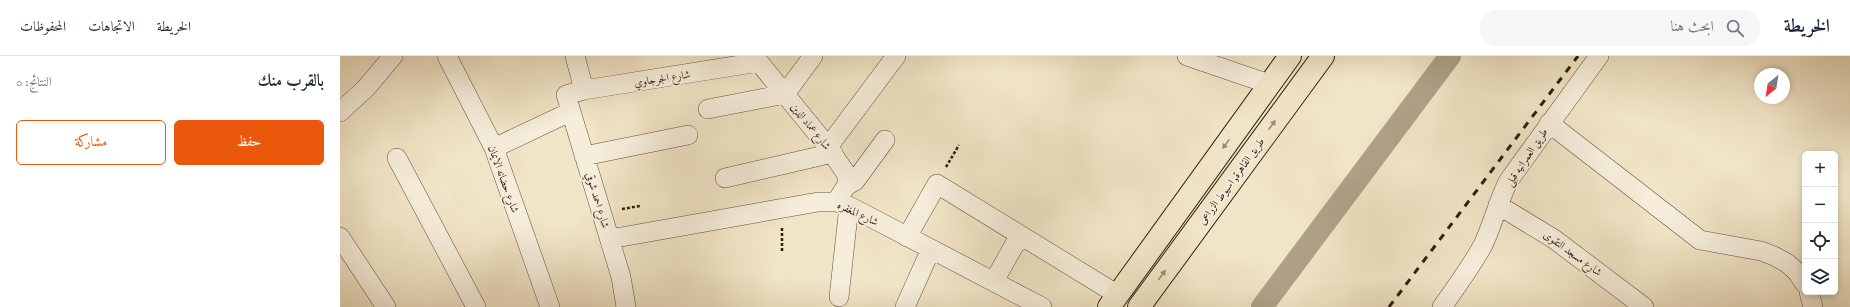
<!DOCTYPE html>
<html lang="ar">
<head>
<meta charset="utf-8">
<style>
	:root { --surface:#fff; --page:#f6f6f7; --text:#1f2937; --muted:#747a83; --line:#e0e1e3; --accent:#ea580c }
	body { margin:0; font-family:"IM FELL English",Amiri,serif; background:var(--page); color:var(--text); direction:rtl }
	.controls { position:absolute; right:12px; bottom:12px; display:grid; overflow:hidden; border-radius:6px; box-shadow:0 2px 6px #0003 }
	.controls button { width:36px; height:36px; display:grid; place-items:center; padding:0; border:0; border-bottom:1px solid var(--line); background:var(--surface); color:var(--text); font:20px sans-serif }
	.compass { position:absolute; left:1414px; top:12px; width:36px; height:36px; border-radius:50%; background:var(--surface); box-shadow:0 2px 6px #0003; rotate:210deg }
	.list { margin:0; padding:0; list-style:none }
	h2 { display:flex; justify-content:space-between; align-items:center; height:52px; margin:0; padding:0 16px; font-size:17px }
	h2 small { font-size:13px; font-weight:400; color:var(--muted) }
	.actions { display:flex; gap:8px; padding:12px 16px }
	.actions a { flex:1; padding:9px 0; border:1px solid var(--accent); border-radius:6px; text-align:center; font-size:14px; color:var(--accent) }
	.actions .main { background:var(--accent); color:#fff }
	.icon { flex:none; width:22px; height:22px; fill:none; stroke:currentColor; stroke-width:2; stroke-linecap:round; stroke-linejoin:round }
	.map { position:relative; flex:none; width:1510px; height:251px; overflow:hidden; direction:ltr }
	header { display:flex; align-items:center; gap:24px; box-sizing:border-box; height:56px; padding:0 20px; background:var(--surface); border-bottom:1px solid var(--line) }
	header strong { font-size:19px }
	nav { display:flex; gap:22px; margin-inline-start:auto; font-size:14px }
	.search { width:280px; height:36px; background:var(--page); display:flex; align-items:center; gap:10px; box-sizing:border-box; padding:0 14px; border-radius:22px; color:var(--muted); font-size:15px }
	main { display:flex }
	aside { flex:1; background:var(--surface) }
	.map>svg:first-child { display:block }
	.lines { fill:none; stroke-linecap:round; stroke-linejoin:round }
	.canal { stroke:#afa188; stroke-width:22 }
	.street-casing { stroke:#5f4f3d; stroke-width:20 }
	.highway-casing { stroke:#2e1d0f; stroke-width:24 }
	.path { stroke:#2e1d0f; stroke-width:2.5; stroke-dasharray:3 2; stroke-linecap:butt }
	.street { stroke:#f6eedb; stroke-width:19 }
	.highway { stroke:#f1e5c7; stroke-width:22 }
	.rail { stroke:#2e1d0f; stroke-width:3; stroke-dasharray:7 7; stroke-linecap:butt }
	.oneway { fill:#998b74 }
	.labels { text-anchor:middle; stroke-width:3.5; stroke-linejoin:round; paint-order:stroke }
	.street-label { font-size:11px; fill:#2e1d0f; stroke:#f6eedb }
</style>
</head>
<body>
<header>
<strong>الخريطة</strong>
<div class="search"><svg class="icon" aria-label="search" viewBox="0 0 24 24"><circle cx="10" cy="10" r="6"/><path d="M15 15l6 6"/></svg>ابحث هنا</div>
<nav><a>الخريطة</a><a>الاتجاهات</a><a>المحفوظات</a></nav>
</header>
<main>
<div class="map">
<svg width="1510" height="251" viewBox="0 0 1510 251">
	<rect width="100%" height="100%" fill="#f1e5c7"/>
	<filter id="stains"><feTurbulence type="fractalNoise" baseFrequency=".005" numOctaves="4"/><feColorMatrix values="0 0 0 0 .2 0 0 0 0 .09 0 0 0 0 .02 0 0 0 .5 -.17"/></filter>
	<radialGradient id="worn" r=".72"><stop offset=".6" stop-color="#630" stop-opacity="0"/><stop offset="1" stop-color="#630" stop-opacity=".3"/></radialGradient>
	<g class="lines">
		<!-- canal -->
		<path class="canal" d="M922,251l188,-251"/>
		<!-- street casing -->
		<g class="street-casing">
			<path id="street" d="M107,0l47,92 56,159
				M235,0l9,34
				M414,0l74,91 19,28 1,8 -12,19
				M847,0l82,28
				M368,53l77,-15 28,-38
				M0,56l26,-24 27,-32
				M1209,67l151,117 61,11 13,5 13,7 10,9 8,12
				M488,91l68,-91
				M154,92l76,-36
				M244,100l104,-21
				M57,102l79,149
				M385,122l108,-25
				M506,130l9,-5 30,-41
				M1158,149l56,34 90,68
				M0,181l46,70
				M567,181l30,-53 181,111
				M270,183l208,-37h18l13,4 193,101
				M654,225l26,-46
				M1469,236l4,15
				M499,241l10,-91
				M286,251l-5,-30 -55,-182 18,-5 175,-28
				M565,251l26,-58
				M1102,251c14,-20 29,-40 41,-62 10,-21 15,-44 26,-65l90,-124"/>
		</g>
		<!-- highway casing -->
		<g class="highway-casing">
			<path id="highway" d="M769,251l181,-251
				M799,251l184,-251"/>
		</g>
		<!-- path -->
		<path class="path" d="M606,111l13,-22
			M282,153l18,-3
			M442,172v25"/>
		<!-- street -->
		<use href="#street" class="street"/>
		<!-- highway -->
		<use href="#highway" class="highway"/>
		<!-- rail -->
		<path class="rail" d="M1049,251l189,-251"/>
	</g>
	<!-- one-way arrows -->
	<defs><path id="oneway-solid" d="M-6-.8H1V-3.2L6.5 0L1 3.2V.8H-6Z"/></defs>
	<g class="oneway">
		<use href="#oneway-solid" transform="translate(932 69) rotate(-54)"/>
		<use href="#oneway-solid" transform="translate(886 88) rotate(126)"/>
		<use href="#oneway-solid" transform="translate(822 219) rotate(-54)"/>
	</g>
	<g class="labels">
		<!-- street labels -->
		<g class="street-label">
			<text transform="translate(322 22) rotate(-9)" y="4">شارع الجرجاوي</text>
			<text transform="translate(471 70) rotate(51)" y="4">شارع عماد الدين</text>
			<text transform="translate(1186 101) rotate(-56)" y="4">طريق العمرانيه قبلى</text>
			<text transform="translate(164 123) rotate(70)" y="4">شارع حضانه الايمان</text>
			<text transform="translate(891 125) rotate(-54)" y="4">طريق القاهرة, اسيوط الزراعى</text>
			<text transform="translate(258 144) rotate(73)" y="4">شارع احمد شوقي</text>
			<text transform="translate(518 157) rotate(25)" y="4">شارع المغفره</text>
			<text transform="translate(1233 197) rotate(36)" y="4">شارع مسجد التقوى</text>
		</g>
	</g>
	<rect width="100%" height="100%" filter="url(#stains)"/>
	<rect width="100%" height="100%" fill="url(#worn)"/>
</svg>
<div class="controls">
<button>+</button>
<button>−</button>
<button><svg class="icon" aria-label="locate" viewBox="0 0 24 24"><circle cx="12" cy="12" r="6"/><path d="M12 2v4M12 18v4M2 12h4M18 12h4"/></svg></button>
<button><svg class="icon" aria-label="layers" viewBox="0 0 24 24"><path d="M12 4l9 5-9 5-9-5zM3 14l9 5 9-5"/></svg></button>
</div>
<svg class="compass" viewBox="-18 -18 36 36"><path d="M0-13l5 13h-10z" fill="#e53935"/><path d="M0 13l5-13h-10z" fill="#747a83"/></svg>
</div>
<aside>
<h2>بالقرب منك<small>النتائج: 0</small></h2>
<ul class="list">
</ul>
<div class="actions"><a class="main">حفظ</a><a>مشاركة</a></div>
</aside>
</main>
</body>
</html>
